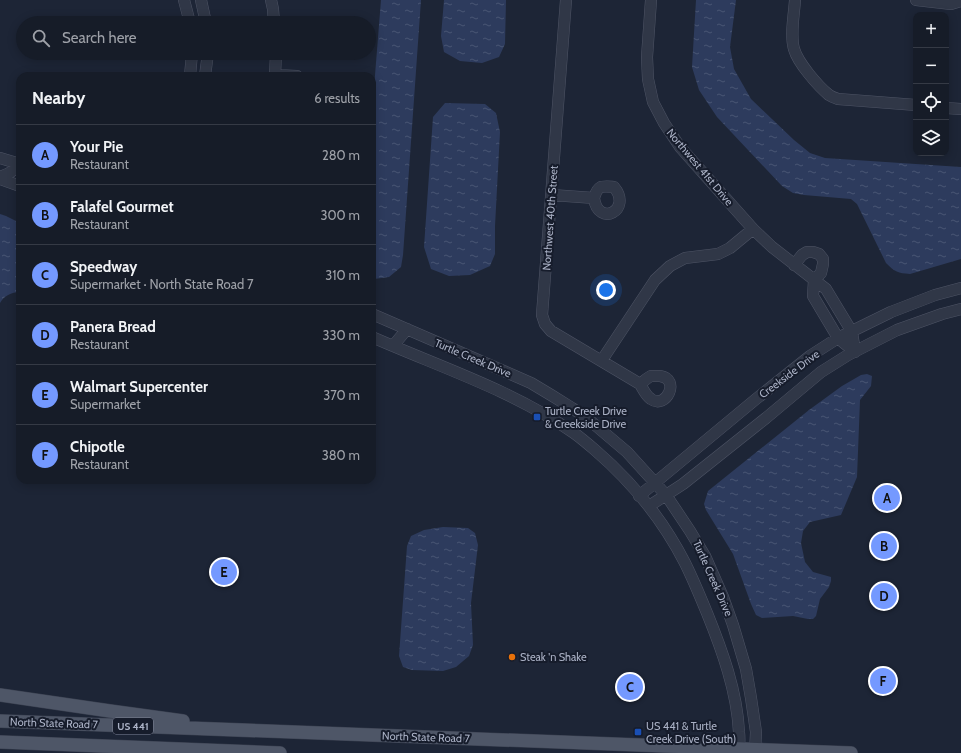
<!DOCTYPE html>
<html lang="en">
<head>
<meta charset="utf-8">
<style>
	:root { --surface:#161c28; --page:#232934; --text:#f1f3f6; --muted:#9ea1a8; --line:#353a45; --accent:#7499ff }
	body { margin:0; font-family:Cabin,sans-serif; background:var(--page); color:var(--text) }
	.controls { position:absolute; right:12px; top:12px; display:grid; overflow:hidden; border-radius:8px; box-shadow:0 2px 10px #0003 }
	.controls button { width:36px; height:36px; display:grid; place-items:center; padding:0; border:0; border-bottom:1px solid var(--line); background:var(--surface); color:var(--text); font:20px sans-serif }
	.you { position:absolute; left:606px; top:290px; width:14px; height:14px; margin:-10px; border:3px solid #fff; border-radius:50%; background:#1a73e8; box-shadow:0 0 0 6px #1a73e833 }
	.badge { display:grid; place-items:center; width:26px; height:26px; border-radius:50%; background:var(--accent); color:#111; font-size:13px; font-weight:700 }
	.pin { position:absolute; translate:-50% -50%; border:2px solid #fff; box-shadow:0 1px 4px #0006 }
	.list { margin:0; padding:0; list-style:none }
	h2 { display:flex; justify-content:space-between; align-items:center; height:52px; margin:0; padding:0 16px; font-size:17px }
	h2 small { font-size:13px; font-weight:400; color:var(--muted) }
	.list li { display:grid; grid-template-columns:26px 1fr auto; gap:12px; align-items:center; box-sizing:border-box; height:60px; padding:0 16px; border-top:1px solid var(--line) }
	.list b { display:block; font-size:15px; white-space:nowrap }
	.list p { margin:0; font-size:13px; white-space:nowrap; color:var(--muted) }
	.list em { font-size:13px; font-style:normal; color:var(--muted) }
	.icon { flex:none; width:22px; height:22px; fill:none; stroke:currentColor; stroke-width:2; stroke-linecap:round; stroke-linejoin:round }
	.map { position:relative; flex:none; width:961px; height:753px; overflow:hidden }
	.search { position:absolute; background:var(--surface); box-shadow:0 2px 10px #0003; left:16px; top:16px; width:360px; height:44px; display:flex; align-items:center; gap:10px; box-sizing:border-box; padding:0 14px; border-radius:22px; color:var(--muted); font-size:15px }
	.panel { position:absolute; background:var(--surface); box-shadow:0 2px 10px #0003; left:16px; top:72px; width:360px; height:412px; border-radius:12px }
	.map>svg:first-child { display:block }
	.water { fill:url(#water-ripples) }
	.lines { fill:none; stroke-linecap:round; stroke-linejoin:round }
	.minor-casing { stroke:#4e5465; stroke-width:12 }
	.major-casing { stroke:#3a4050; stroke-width:14 }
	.minor { stroke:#303747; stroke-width:11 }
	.major { stroke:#4e5667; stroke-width:13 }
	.transit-dot { fill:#1a4fb4; stroke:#161c2b; stroke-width:1.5 }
	.food-dot { fill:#e8710a; stroke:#161c2b; stroke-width:1.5 }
	.labels { text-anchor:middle; stroke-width:4; stroke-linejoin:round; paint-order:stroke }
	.shield { fill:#161c2b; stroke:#7e8497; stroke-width:1 }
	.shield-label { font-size:10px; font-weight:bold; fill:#aab1c5 }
	.street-label { font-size:11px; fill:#aab1c5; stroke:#161c2b }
	.poi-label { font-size:11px; fill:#aab1c5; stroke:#161c2b; text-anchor:start }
</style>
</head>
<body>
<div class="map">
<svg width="961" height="753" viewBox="0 0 961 753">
	<defs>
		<pattern id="water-ripples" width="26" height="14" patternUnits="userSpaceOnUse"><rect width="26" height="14" fill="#2d3b5d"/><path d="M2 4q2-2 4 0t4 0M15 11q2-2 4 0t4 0" fill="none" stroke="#495573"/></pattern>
	</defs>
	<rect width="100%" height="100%" fill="#1d2536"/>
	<!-- water -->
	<path class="water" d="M381,0h40l-18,255 -2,12 -12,10 -15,2 -2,-4v-162z
		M444,0h62l-1,44 -6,13 -17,6 -22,-2 -16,-9 -3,-16z
		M696,0h40l-6,47 4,22 17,30 43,41 16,13 15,5 136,9v92l-51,15c-12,-1 -15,-2 -24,-11l-29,-59 -6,-5 -47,-4 -11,-2 -11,-7 -65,-69 -18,-27 -7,-23z
		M445,103l40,1 11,9 4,19 -5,94v28l-5,12 -20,9 -21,1 -18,-7 -7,-22 9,-130z
		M0,214l6,2 14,7v69c-9,0 -16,4 -20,11z
		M867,374l5,2 -1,10 -11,14 -3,77 -16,38 -31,7 -7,9 -2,12 4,19 8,10 18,5v4l-2,6 -9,12 -4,17 -3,3h-5l-15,-3 -31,2 -6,-3 -5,-11 -18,-50 -27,-44 -2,-6 4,-13 101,-81 33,-24 19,-11z
		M443,527l25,1 7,5 3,12 -7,58 2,42 -4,11 -13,11 -13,4 -31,-1 -9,-3 -4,-11 8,-110 4,-10 13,-6z"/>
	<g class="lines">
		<!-- minor casing -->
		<g class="minor-casing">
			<path id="minor" d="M184,0l6,23
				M201,0l5,23
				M271,0l2,9 1,14
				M566,0l-24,315 3,9 6,7 89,53c3,5 6,12 11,15 15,11 30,-20 9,-23 -2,0 -7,0 -9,0 -4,2 -8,6 -11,8
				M651,0l-4,57 1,22 5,23 11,21 16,24 73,82 19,18 54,42 26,43 3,20
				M795,0c-1,15 -5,35 -1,49 4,14 24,37 35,46 3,2 6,3 9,4l78,6
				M916,0l35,4 10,-3
				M275,75l22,1
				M190,76l2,-23
				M205,76l3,-23
				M275,76l1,-23
				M946,108l15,1
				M0,158l20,6
				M0,177c8,-3 14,-5 17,-14
				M0,179l20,7
				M552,195l42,3c4,30 39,12 20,-11 -13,-1 -16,-2 -20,11
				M794,265l8,-10 5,-3h6l6,2 4,5v5l-2,9 -7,7 -1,16 25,42 17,14
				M372,314l134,58 25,11 20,12 21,13 16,11 39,33 39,43 24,36 15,25 18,41 10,28 13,44 5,29 5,34 -1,21
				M372,337c68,30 140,53 202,96 7,5 14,11 21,17 36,31 68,70 90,113 8,16 15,33 22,50 15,37 30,78 32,119 1,7 0,14 0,21
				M393,346l14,-17
				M602,360l53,-80 15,-14 15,-8 33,-4 12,-6 23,-19
				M639,496l117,-97 54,-43 28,-18 53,-26 44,-17 26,-7
				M649,506l34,-22 83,-66 55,-46 27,-17 49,-25 45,-16 19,-5"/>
		</g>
		<!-- major casing -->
		<g class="major-casing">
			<path id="major" d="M0,695l110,16 73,10
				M0,721l851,32
				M0,742l280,11"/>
		</g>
		<!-- minor -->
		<use href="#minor" class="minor"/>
		<!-- major -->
		<use href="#major" class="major"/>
	</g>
	<!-- markers -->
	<g class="transit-dot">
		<rect x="533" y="413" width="8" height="8" rx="2"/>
		<rect x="634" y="728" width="8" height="8" rx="2"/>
	</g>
	<circle class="food-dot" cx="512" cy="657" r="4"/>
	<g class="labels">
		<!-- shield labels -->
		<rect class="shield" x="113" y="718" width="40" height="16" rx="3"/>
		<g class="shield-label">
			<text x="133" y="730">US 441</text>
		</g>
		<!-- street labels -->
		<g class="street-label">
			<text transform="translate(700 167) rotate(50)" y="4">Northwest 41st Drive</text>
			<text transform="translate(550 218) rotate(-86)" y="4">Northwest 40th Street</text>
			<text transform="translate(473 358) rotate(23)" y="4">Turtle Creek Drive</text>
			<text transform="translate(789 374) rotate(-37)" y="4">Creekside Drive</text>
			<text transform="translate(713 578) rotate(66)" y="4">Turtle Creek Drive</text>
			<text transform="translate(54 723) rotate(2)" y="4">North State Road 7</text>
			<text transform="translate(426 737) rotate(2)" y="4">North State Road 7</text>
		</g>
		<!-- poi labels -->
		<g class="poi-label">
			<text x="545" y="415">Turtle Creek Drive<tspan x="545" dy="13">&amp; Creekside Drive</tspan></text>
			<text x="520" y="661">Steak 'n Shake</text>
			<text x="646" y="730">US 441 &amp; Turtle<tspan x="646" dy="13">Creek Drive (South)</tspan></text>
		</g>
	</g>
</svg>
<div class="controls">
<button>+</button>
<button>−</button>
<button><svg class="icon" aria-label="locate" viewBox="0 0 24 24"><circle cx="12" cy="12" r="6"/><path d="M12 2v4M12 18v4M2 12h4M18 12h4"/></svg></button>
<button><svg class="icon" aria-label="layers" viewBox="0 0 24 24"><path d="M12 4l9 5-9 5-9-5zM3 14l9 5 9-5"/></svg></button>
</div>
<div class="you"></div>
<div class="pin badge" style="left:887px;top:498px">A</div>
<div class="pin badge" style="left:884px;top:546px">B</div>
<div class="pin badge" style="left:630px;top:687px">C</div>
<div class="pin badge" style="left:884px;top:596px">D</div>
<div class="pin badge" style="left:224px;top:572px">E</div>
<div class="pin badge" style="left:883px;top:681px">F</div>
<div class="search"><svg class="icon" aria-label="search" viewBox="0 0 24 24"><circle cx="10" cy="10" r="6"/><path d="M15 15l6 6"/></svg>Search here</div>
<section class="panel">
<h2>Nearby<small>6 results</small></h2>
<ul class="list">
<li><span class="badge">A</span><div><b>Your Pie</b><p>Restaurant</p></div><em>280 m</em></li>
<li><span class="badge">B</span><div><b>Falafel Gourmet</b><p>Restaurant</p></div><em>300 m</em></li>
<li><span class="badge">C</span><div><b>Speedway</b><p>Supermarket · North State Road 7</p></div><em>310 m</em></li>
<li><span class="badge">D</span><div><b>Panera Bread</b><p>Restaurant</p></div><em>330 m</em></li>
<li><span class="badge">E</span><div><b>Walmart Supercenter</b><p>Supermarket</p></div><em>370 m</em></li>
<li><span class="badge">F</span><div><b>Chipotle</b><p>Restaurant</p></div><em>380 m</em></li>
</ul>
</section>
</div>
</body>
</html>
